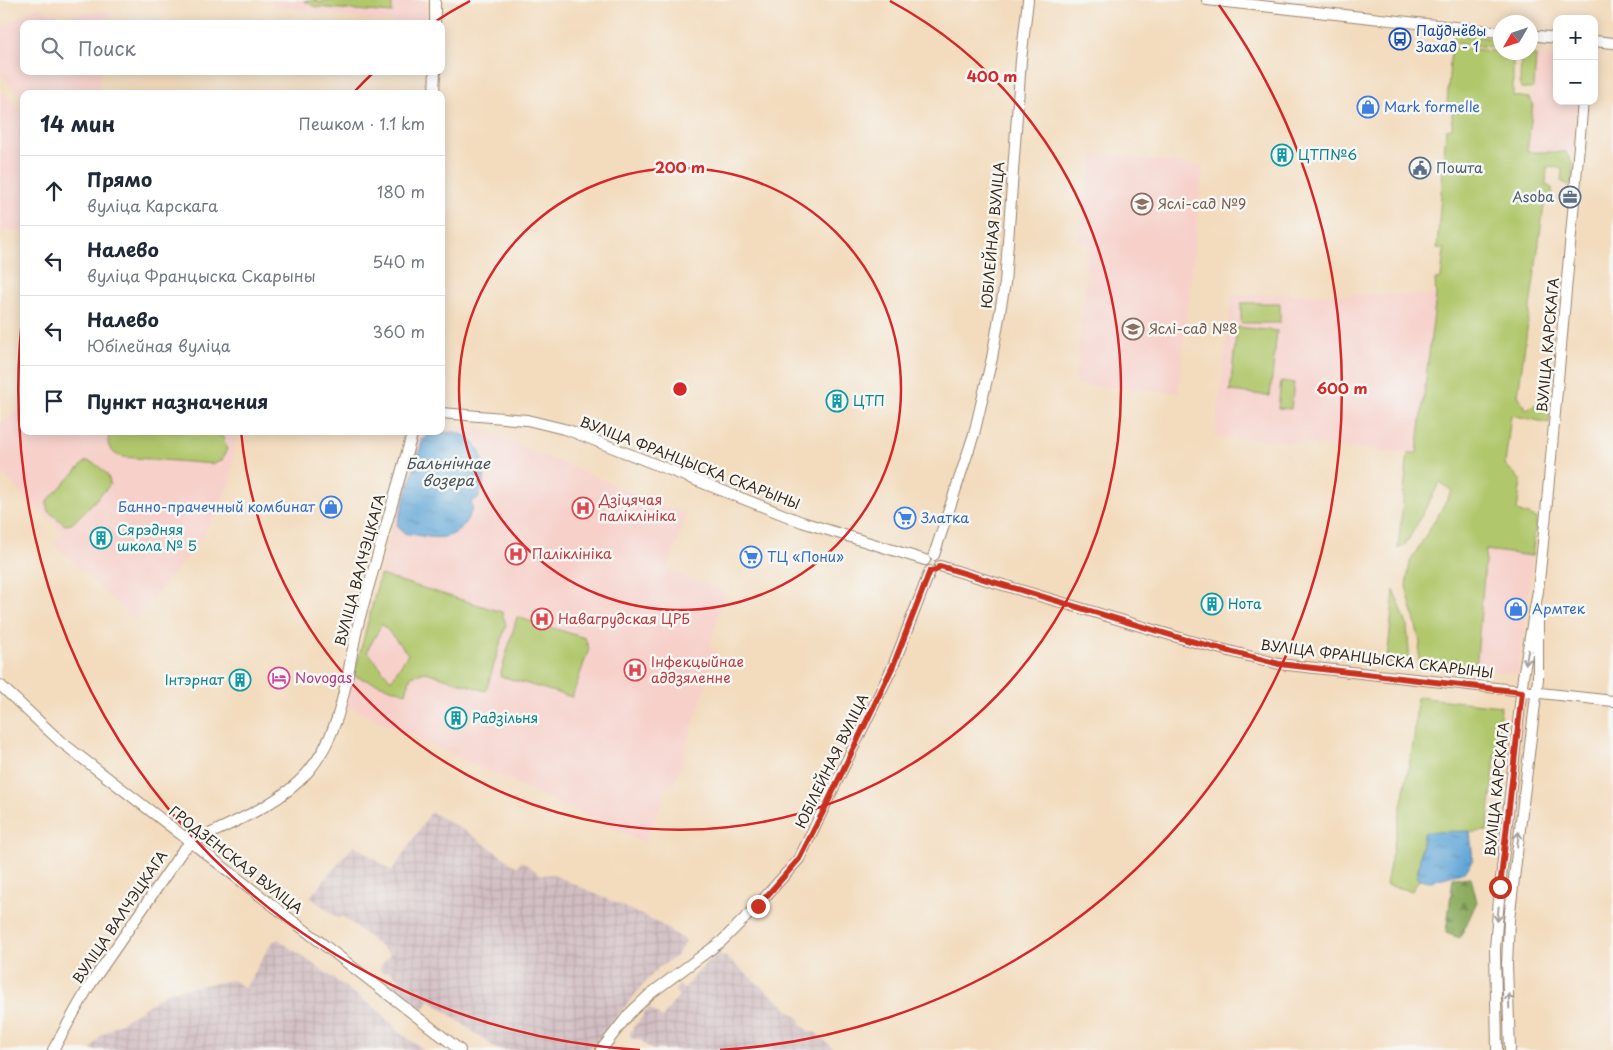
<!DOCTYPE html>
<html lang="ru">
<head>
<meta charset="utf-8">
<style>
	:root { --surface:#fff; --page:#f6f6f7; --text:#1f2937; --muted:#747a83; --line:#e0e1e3 }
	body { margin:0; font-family:"Playpen Sans",sans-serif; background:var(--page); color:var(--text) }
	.controls { position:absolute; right:15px; top:15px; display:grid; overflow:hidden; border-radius:10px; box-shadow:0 2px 12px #0003 }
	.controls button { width:45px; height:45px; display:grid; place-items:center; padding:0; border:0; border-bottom:1px solid var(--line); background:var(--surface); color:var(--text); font:25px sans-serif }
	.compass { position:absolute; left:1493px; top:15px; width:45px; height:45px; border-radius:50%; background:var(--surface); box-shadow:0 2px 12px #0003; rotate:231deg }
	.stop { position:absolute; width:15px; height:15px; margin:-11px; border:4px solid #c8321e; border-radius:50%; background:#fff }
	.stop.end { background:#c8321e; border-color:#fff; box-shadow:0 1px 5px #0008 }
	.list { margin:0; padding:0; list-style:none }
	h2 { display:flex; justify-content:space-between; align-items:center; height:65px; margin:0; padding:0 20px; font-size:21px }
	h2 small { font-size:16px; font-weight:400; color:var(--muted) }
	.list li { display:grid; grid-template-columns:32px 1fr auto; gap:15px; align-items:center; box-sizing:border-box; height:70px; padding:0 20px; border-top:1px solid var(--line) }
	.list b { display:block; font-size:19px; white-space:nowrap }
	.list p { margin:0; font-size:16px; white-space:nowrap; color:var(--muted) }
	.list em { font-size:16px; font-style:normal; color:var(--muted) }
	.icon { flex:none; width:28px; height:28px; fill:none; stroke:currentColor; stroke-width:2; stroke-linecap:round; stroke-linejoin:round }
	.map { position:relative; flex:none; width:1613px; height:1050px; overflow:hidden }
	.search { position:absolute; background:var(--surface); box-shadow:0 2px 12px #0003; left:20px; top:20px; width:425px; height:55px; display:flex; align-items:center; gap:12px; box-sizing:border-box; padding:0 18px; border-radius:10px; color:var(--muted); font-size:19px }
	.panel { position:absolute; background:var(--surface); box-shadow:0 2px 12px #0003; left:20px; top:90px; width:425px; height:345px; border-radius:10px }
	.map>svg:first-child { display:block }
	.built { fill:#f7d0ca }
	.industrial { fill:url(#industrial-grid) }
	.green { fill:#b1c76c; stroke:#767845; fill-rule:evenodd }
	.forest { fill:url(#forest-firs); stroke:#646b3f }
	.water { fill:url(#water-ripples); stroke:#4f687b }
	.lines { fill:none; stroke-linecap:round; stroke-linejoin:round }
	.tertiary-casing { stroke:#97826e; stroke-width:12 }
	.tertiary { stroke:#fff; stroke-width:10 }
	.oneway { stroke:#a79f9a }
	.route { stroke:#c8321e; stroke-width:6 }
	.ring { fill:none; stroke:#d62828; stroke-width:2.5 }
	.labels { text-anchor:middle; stroke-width:5; stroke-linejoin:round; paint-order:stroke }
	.transit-label { font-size:14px; fill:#164399; stroke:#f6f6f2; text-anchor:start }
	.shop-label { font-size:14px; fill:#366cbe; stroke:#f6f6f2; text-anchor:start }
	.culture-label { font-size:14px; fill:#0d838f; stroke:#f6f6f2; text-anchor:start }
	.service-label { font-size:14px; fill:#4e5e75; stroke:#f6f6f2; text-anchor:start }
	.education-label { font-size:14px; fill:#785e54; stroke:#f6f6f2; text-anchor:start }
	.street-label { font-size:14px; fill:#3b2a1e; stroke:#f6f6f2 }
	.health-label { font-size:14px; fill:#be3a42; stroke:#f6f6f2; text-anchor:start }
	.hotel-label { font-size:14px; fill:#b23c85; stroke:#f6f6f2; text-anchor:start }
	.water-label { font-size:15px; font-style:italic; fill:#49565f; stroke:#f6f6f2 }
	.centre { fill:#d62828; stroke:#f6f6f2; stroke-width:2.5 }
	.ring-label { font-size:15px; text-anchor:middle; font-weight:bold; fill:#d62828; stroke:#f6f6f2; stroke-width:5; stroke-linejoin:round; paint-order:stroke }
</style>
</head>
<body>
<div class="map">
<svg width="1613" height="1050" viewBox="0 0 1613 1050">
	<defs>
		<pattern id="industrial-grid" width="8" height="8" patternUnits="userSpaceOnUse" patternTransform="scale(1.25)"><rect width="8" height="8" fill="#d2bec2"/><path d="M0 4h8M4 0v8" fill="none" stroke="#b5a3a6"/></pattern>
		<pattern id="forest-firs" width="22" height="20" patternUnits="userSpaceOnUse" patternTransform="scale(1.25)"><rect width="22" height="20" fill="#8cac60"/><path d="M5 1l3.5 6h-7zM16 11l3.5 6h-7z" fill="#748c4f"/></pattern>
		<pattern id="water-ripples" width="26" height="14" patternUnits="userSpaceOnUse" patternTransform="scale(1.25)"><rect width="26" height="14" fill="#63a7d8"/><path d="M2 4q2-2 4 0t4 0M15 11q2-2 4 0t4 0" fill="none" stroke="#5388af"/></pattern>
	</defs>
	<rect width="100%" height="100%" fill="#f6f6f2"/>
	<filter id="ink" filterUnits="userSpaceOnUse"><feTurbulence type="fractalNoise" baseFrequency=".02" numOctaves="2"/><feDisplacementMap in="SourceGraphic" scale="10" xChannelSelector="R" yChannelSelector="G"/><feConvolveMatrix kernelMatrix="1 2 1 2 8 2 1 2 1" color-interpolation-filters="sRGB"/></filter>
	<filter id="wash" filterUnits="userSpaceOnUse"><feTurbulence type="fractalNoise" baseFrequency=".0096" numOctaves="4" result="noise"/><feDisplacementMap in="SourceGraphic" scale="20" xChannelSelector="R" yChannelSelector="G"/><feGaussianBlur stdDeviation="1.12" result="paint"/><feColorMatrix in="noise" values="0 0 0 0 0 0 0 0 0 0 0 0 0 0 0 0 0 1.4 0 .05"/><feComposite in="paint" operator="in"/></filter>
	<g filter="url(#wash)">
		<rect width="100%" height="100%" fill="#f3dbbd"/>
		<!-- built -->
		<path class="built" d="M273,0h152l1,24 -58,-4 -96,-14z
			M39,6l11,7 6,-1 2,4 53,-5 -2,13h-85v47h77l-4,23h-73v6l-24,-26v-46z
			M1536,56l21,2v43h19l-3,51h-47z
			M0,90l24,24v117l-24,-1z
			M1093,154l110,12 -25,227 -103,-9 14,-140 -11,-2z
			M1232,294l204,1 -15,159 -206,-18z
			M24,406v25h44l3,3 8,-3h157l-5,51 -29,56 -67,82 -81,-76 9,-11 -63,-61v-48z
			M441,426l40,3 205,86 -18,55 57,21 -16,56 8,3 -43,136h-8l-4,10 2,2 -19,45 -300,-138 73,-272 23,-2z
			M1486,550l46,6 -14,117 -42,-3z"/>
		<!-- industrial -->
		<path class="industrial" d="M431,812l38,21 48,34 5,-6 19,14 11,-1 103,47 31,20 -11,16 -17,11 -70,82h-90l-68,-50 -7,10 -31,-23 6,-9 -11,-8 -3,4 -5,-5 11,-15 -48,-38 -3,3 -29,-22 44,-52 38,26z
			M278,939l104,74 -1,2 14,11 -1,2 30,22h-333l9,-14 70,-45 62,-11 13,8 27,-46z
			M720,954l5,2 76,64 -1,4 10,8h5l20,18h-183l-13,-11h-8l-1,-7 19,-24 13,10 17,-23 -4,-4 4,-6 5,4 27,-32z"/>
		<!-- green -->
		<path class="green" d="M314,0l8,3 1,-3h69v13l-76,-6 -12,-6z
			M1457,34l43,5v9l-48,-5 1,-7z
			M1451,47l62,6v43l16,2 4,6 -6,48h39l7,12 -1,18 -4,3 -7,-4 1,-13 -15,-1 -1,18 6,3v11l-7,-1 -27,197 8,14 20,-9 5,2 -2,21 -38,-8 -6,49 16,17 -4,30 20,7 -5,38 -46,-6 -10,120 -58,-5 2,-23 -14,-56 4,-24 42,-71 -12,-9 -34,62 -8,5 10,-96h9l19,-157 -1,-17 6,-1 3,-29 -7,-1 9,-119 6,-1v-23l-5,-1z
			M1521,55l15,1 -2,30 -3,3 -10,-1 -1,-4z
			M1241,303h39v20h-39z
			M1237,327l40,4 -7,65 -40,-5z
			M1281,381l13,2 -3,26 -13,-1z
			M111,431l101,1 11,5 4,12 -5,11 -8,4 -91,-7c-13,-3 -19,-14 -12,-26z
			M86,461c10,1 25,13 24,24l-38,39 -7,1 -18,-15v-9z
			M380,575l122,37 4,13 -20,66 -60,-19 -15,4 -5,17 -52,-17zM382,624l26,30 -17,26 -24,-29z
			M1394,590l13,35 3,39 -23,-2z
			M517,617l68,21 4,11 -17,48 -72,-21z
			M1417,697l84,9 -14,125 -64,5 -6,41 2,3 -7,11 -26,-6 28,-146z"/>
		<!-- forest -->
		<path class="forest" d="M1471,877l6,25 -17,36 -14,-5 7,-55z"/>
		<!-- water -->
		<path class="water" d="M455,432c30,7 36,42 23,67l-7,2 2,7c-17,39 -35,30 -70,25l-6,-9 26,-85 7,-6z
			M1470,831l3,30 -8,11 -33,9 -13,-1 -2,-2 6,-42 2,-4z"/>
	</g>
	<g filter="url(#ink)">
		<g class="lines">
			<!-- tertiary casing -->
			<g class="tertiary-casing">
				<path id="tertiary" d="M435,0v24
					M1207,0l293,32
					M1530,35l27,3
					M1594,41l19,2
					M434,94l1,-23
					M441,413l86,7 41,10 234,92 123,38
					M934,555l40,-121 18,-76 13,-75 16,-223 7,-60
					M940,566l247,74 92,24 334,37
					M0,685l60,56 400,309
					M53,1050l35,-62 95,-138 8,-7c39,-20 87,-37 116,-70 39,-44 39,-106 54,-160 17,-60 34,-121 52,-182
					M601,1050l28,-36 21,-20 72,-53 35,-35 42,-47 94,-193 37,-95
					M1497,1050l-2,-102 5,-61 23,-210 15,-86 8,-78 37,-412
					M1510,1050l-3,-85 2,-45 29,-241v-59"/>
			</g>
			<!-- tertiary -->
			<use href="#tertiary" class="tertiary"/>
		</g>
		<!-- one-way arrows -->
		<defs><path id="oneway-shaft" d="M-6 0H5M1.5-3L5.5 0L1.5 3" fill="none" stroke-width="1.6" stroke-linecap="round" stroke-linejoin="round" transform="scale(1.25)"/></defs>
		<g class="oneway">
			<use href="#oneway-shaft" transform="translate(1527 657) rotate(100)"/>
			<use href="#oneway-shaft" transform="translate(1518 839) rotate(-84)"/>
			<use href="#oneway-shaft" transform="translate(1498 914) rotate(95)"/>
			<use href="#oneway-shaft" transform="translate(1509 1001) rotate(-92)"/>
		</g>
	</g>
	<g class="lines" filter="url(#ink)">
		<!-- route -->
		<path class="route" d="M758,906l41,-47 25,-49 69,-144 37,-95 6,-1 4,-4 247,74 92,24 243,28 -22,195"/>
	</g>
	<!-- distance rings -->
	<g class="ring">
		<circle cx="680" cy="389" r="221"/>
		<path d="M355 91A441 441 0 0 1 374 72M433 23A441 441 0 0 1 470 1M890 1A441 441 0 1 1 241 431"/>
		<path d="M640 1050A662 662 0 0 1 24 303M1219 5A662 662 0 0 1 720 1050"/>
	</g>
	<!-- icons -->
	<defs>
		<g id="bus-ring" transform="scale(1.125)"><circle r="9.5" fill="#f6f6f2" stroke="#1a4fb4" stroke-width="1.5"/><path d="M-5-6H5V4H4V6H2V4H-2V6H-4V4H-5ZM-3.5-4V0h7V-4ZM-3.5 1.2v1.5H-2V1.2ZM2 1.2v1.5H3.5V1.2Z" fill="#1a4fb4"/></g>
		<g id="shop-ring" transform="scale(1.125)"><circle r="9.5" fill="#f6f6f2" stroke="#3f7fe0" stroke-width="1.5"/><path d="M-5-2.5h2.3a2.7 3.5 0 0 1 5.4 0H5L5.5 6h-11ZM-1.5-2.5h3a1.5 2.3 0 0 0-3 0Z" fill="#3f7fe0"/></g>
		<g id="building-ring" transform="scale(1.125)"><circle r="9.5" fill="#f6f6f2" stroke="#0f9aa8" stroke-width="1.5"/><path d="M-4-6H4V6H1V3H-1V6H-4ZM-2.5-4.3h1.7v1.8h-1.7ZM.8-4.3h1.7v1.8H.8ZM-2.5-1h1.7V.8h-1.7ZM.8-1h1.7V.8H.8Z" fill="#0f9aa8"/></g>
		<g id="civic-ring" transform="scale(1.125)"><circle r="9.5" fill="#f6f6f2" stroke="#5c6f8a" stroke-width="1.5"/><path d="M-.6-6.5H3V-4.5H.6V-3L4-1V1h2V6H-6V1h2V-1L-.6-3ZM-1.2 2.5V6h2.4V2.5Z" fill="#5c6f8a"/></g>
		<g id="office-ring" transform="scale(1.125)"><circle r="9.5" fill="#f6f6f2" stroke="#5c6f8a" stroke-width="1.5"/><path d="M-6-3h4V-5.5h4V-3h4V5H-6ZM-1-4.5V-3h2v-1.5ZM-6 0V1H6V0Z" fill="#5c6f8a"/></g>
		<g id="school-ring" transform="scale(1.125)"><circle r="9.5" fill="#f6f6f2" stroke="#8d6e63" stroke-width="1.5"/><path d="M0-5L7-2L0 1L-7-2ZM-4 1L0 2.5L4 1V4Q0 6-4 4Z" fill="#8d6e63"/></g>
		<g id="hospital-ring" transform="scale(1.125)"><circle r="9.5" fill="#f6f6f2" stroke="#e0444e" stroke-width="1.5"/><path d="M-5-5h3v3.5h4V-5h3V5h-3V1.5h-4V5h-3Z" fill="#e0444e"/></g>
		<g id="supermarket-ring" transform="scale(1.125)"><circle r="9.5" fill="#f6f6f2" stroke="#3f7fe0" stroke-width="1.5"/><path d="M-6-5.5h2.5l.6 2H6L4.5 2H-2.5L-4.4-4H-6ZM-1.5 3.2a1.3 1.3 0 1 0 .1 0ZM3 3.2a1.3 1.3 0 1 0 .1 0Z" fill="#3f7fe0"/></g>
		<g id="hotel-ring" transform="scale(1.125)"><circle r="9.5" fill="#f6f6f2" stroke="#d1479c" stroke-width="1.5"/><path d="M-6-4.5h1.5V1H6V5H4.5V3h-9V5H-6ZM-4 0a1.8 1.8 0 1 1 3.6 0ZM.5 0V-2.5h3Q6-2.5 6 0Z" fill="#d1479c"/></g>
	</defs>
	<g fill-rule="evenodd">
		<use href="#bus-ring" x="1400" y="39"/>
		<use href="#shop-ring" x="1368" y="107"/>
		<use href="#building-ring" x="1282" y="155"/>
		<use href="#civic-ring" x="1420" y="168"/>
		<use href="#office-ring" x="1570" y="197"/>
		<use href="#school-ring" x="1142" y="204"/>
		<use href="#school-ring" x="1133" y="329"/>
		<use href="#building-ring" x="837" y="401"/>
		<use href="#shop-ring" x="331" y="507"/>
		<use href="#hospital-ring" x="583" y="508"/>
		<use href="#supermarket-ring" x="905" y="518"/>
		<use href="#building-ring" x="101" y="538"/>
		<use href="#hospital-ring" x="516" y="554"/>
		<use href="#supermarket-ring" x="751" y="557"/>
		<use href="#building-ring" x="1212" y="604"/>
		<use href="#shop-ring" x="1516" y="609"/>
		<use href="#hospital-ring" x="542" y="619"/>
		<use href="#hospital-ring" x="635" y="670"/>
		<use href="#hotel-ring" x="279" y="678"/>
		<use href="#building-ring" x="240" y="680"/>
		<use href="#building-ring" x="456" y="718"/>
	</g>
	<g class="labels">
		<!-- transit labels -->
		<g class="transit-label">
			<text x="1416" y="36">Паўднёвы<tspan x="1416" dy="16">Захад - 1</tspan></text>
		</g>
		<!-- shop labels -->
		<g class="shop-label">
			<text x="1384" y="112">Mark formelle</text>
			<text x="315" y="512" text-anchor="end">Банно-прачечный комбинат</text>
			<text x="921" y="523">Златка</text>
			<text x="767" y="562">ТЦ «Пони»</text>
			<text x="1532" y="614">Армтек</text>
		</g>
		<!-- culture labels -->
		<g class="culture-label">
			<text x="1298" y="160">ЦТП№6</text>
			<text x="853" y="406">ЦТП</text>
			<text x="117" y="535">Сярэдняя<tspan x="117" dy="16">школа № 5</tspan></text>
			<text x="1228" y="609">Нота</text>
			<text x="224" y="685" text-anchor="end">Інтэрнат</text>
			<text x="472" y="723">Радзільня</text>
		</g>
		<!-- service labels -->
		<g class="service-label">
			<text x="1436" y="173">Пошта</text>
			<text x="1554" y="202" text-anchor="end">Asoba</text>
		</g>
		<!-- education labels -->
		<g class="education-label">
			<text x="1158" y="209">Яслі-сад №9</text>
			<text x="1149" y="334">Яслі-сад №8</text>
		</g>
		<!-- street labels -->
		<g class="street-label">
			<text transform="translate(993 235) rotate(-85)" y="5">ЮБІЛЕЙНАЯ ВУЛІЦА</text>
			<text transform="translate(1548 345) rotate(-85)" y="5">ВУЛІЦА КАРСКАГА</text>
			<text transform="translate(690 463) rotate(21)" y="5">ВУЛІЦА ФРАНЦЫСКА СКАРЫНЫ</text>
			<text transform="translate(360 570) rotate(-75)" y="5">ВУЛІЦА ВАЛЧЭЦКАГА</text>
			<text transform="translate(1377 659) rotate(7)" y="5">ВУЛІЦА ФРАНЦЫСКА СКАРЫНЫ</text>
			<text transform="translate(832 761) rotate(-64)" y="5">ЮБІЛЕЙНАЯ ВУЛІЦА</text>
			<text transform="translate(1497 789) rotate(-84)" y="5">ВУЛІЦА КАРСКАГА</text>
			<text transform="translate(236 860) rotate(38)" y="5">ГРОДЗЕНСКАЯ ВУЛІЦА</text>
			<text transform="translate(120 917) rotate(-56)" y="5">ВУЛІЦА ВАЛЧЭЦКАГА</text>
		</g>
		<!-- health labels -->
		<g class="health-label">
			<text x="599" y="505">Дзіцячая<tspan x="599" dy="16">паліклініка</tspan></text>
			<text x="532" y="559">Паліклініка</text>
			<text x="558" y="624">Навагрудская ЦРБ</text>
			<text x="651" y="667">Інфекцыйнае<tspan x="651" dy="16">аддзяленне</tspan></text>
		</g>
		<!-- hotel labels -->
		<g class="hotel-label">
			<text x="295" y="683">Novogas</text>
		</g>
		<!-- water labels -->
		<g class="water-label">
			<text x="448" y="469">Бальнічнае<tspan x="448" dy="17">возера</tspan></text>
		</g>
	</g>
	<circle cx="680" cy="389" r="8" class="centre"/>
	<g class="ring-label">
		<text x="992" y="82">400 m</text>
		<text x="680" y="173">200 m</text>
		<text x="1342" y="394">600 m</text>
	</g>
</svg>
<div class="controls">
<button>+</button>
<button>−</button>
</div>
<svg class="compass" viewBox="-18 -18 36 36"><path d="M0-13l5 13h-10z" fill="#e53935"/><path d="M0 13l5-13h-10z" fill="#747a83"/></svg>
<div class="stop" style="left:1500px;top:887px"></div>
<div class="stop end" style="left:758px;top:906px"></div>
<div class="search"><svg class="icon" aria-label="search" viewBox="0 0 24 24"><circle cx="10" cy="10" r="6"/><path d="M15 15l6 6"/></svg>Поиск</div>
<section class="panel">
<h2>14 мин<small>Пешком · 1.1 km</small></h2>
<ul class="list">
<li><svg class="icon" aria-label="ahead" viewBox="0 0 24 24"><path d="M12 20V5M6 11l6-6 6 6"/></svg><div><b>Прямо</b><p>вуліца Карскага</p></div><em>180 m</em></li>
<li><svg class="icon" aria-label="left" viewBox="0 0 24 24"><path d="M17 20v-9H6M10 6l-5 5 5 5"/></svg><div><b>Налево</b><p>вуліца Францыска Скарыны</p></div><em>540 m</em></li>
<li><svg class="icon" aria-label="left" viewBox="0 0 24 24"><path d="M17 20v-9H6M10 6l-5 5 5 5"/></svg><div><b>Налево</b><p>Юбілейная вуліца</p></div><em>360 m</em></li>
<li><svg class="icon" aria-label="arrive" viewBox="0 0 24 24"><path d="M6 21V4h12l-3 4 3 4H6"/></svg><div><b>Пункт назначения</b></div></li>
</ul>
</section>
</div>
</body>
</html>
